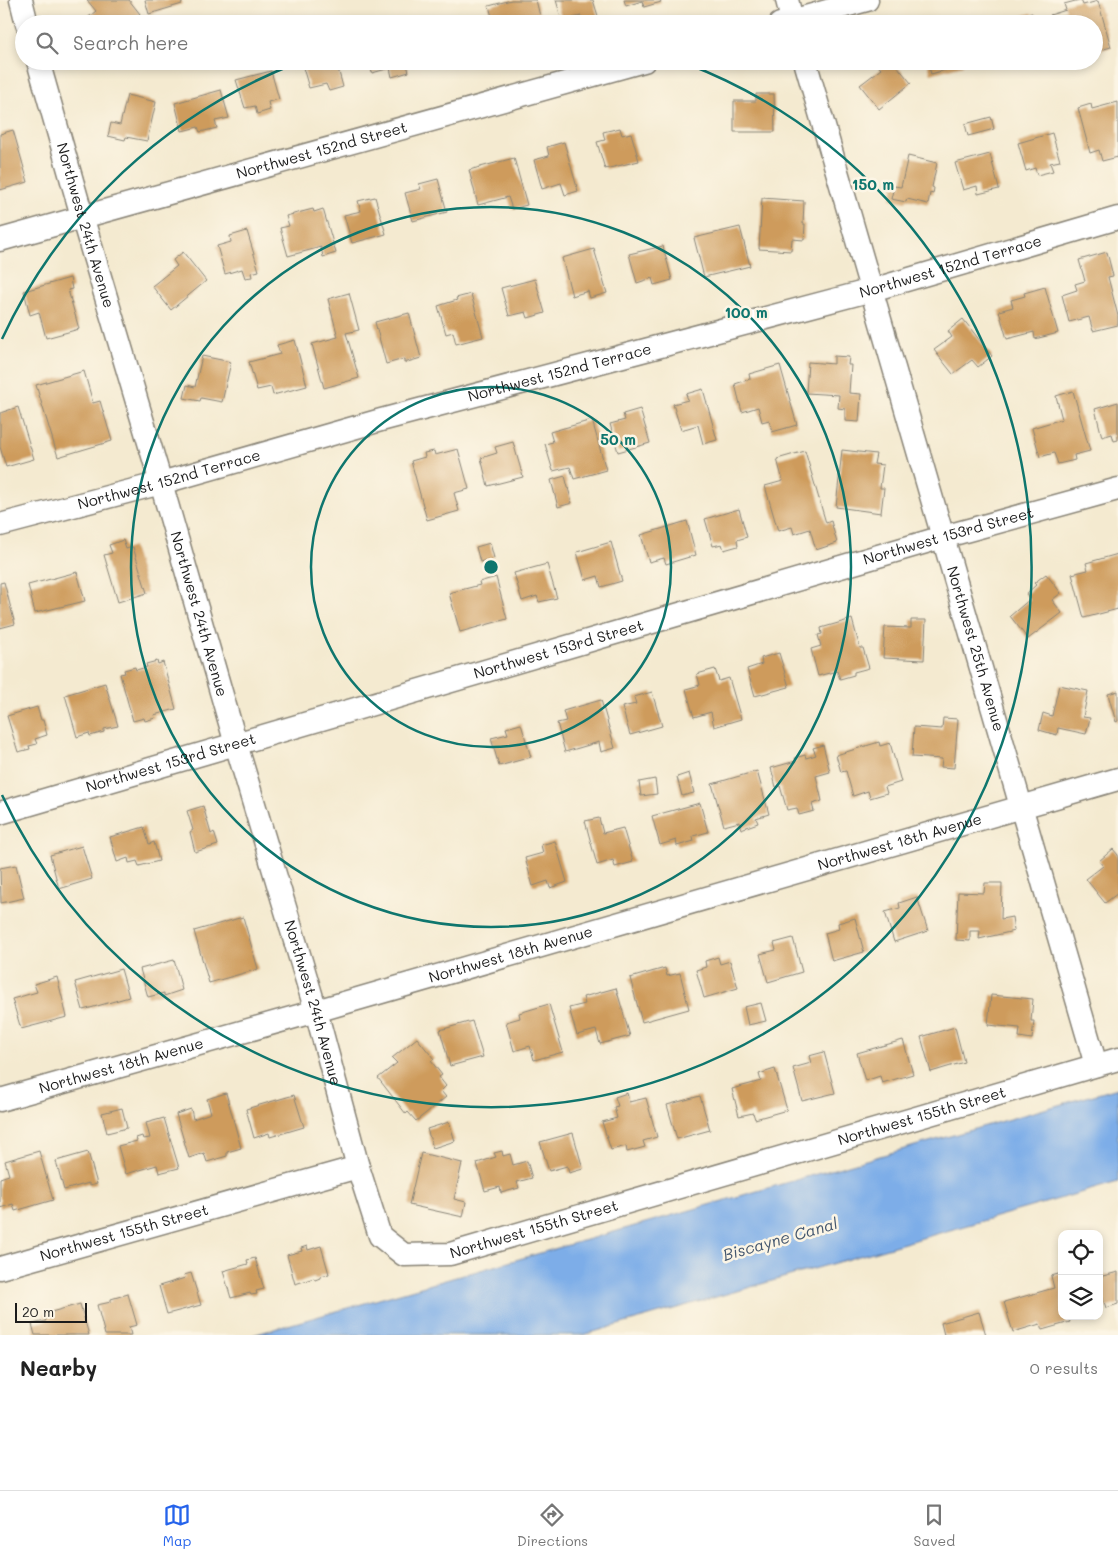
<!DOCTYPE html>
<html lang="en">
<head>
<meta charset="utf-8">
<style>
	:root { --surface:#fff; --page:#f2f2f2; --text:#222; --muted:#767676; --line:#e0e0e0; --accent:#2563eb }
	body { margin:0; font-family:Mali,sans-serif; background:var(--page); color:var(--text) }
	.controls { position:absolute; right:15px; bottom:15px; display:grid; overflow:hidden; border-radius:10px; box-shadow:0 2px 8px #0003 }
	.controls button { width:45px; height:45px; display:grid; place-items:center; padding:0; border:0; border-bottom:1px solid var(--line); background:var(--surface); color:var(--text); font:25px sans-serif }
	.scale { position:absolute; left:15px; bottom:12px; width:72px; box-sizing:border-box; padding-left:5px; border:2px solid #1c1c1c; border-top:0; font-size:14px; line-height:18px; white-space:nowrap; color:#1c1c1c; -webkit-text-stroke:4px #fcf5e5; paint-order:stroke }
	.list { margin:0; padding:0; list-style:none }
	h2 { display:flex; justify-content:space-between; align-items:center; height:65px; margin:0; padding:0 20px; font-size:21px }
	h2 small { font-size:16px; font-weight:400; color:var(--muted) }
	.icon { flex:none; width:28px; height:28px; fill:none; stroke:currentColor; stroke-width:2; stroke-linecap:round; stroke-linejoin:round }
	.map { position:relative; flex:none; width:1118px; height:1335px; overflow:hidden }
	.search { position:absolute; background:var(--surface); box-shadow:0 2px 8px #0003; left:15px; right:15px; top:15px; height:55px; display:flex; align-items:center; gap:12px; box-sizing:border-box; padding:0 18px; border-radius:28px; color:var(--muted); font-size:19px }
	.sheet { height:155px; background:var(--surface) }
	nav { display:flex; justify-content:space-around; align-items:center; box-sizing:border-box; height:70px; border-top:1px solid var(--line); background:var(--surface); font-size:14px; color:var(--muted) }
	nav a { display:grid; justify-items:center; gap:2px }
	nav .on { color:var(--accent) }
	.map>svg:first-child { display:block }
	.water { fill:#7dade8; stroke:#4c6482 }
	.building { fill:#ce9b5b }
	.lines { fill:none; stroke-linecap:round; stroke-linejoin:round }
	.minor-casing { stroke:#888376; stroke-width:25 }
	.minor { stroke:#fff; stroke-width:22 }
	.ring { fill:none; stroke:#0f766e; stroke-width:2.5 }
	.labels { text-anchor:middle; stroke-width:5; stroke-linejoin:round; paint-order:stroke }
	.street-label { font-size:15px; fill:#1c1c1c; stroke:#fcf5e5 }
	.water-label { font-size:16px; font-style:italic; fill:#43566e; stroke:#fcf5e5 }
	.centre { fill:#0f766e; stroke:#fcf5e5; stroke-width:2.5 }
	.ring-label { font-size:15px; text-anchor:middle; font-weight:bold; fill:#0f766e; stroke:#fcf5e5; stroke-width:5; stroke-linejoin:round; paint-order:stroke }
</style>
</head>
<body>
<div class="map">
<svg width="1118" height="1335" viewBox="0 0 1118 1335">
	<rect width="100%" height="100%" fill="#fcf5e5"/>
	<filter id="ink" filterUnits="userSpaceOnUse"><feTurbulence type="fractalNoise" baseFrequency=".02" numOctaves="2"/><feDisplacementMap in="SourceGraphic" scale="10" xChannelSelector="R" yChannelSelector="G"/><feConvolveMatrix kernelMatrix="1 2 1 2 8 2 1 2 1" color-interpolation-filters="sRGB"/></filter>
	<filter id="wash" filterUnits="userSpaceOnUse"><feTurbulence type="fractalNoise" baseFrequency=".0096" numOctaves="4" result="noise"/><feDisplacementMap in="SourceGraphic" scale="20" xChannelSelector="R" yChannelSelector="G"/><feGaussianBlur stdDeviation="1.12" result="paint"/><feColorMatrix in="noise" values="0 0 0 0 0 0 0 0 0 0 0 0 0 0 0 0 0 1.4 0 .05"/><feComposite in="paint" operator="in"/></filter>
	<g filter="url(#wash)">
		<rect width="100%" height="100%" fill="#f4ead0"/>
		<!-- water -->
		<path class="water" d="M1118,1088v94l-535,153h-330z"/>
		<g id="blocks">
			<!-- building -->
			<path class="building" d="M87,0h42l11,14 -12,10h-48l16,-13z
				M145,0h36l1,4 -33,10z
				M511,0h25l6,24h-48l-5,-18z
				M556,0h37l6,19 -16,4 -2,-7 -19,5z
				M624,0h36l1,2 -17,5 -2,-6 -16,5z
				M1079,0h2l2,5 15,-4 13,46 -17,5v-28h-41l-3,-9 16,-5 -2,-6z
				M1032,13l3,11h-34v-2z
				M301,61h35l7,26 -14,4 -3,-7 -17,4z
				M369,61h37l3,11 -17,5 -2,-9 -18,5z
				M879,61h14l18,22 -32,26 -19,-24 21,-16 -5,-6z
				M927,61h35l1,4 -32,9z
				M271,71l8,28 -11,3 2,8 -13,4 -2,-8 -10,2 -9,-28z
				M221,90l8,28 -14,3 2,7 -17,4 -2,-5 -16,4 -7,-28z
				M756,94h18l1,38h-41v-31h22z
				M127,95l29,7 -9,39 -21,-4 -1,3 -17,-4 3,-13 9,2z
				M1118,102v55l-16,4 -3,-11 -9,3 -12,-45 13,-4 1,5z
				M991,117l3,12 -26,7 -3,-12z
				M620,128l2,7 9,-2 8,28 -34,8 -8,-27 8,-2 -2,-8z
				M13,130l15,52 -28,8v-56z
				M1052,133l8,28 -10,2 3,8 -16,4 -2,-7 -9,3 -8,-28z
				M564,142l14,49 -13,4 -4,-12 -19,6 -8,-29 15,-4 -2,-9z
				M990,154l9,35 -21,5 -1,-8 -14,4 -8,-27z
				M908,156l29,7 -5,24 2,1 -1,6 -3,-1 -2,11 -21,-5 -1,3 -15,-3 3,-13 7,1z
				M514,158l13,47 -15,4 -4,-12 -30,8 -9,-35z
				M438,179l9,33 -34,9 -8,-28 16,-4 -2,-5z
				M375,197l11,37 -34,9 -8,-28 17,-4 -3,-10z
				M762,198l42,3 -1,23h2l-1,16 -12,-1 -1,12 -32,-2z
				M313,209l1,3 9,-3 13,44 -13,4 -2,-10 -33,9 -8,-28 9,-2 -3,-10z
				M740,227l10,39 -46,11 -10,-39z
				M247,231l12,40 -8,2 1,4 -7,1 -3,-9 -17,5 -8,-28 14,-4 -1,-6z
				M663,246l9,34 -18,5 -2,-7 -15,5 -8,-29z
				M594,249l13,44 -17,5 -2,-7 -16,5 -10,-38z
				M183,252l23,29 -35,29 -19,-24 25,-20 -4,-6z
				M1107,252l6,24 -5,1 10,39v9l-25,6 -4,-14 -20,5 -7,-27 15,-5 -2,-6 10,-3 -6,-21z
				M70,278l2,11 -4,1 11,39 -33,9 -7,-26 -9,3 -6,-24z
				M535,279l10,34 -17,5 -2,-6 -17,4 -8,-28z
				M1045,287l13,46 -23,6 -1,-7 -27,7 -8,-28 14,-4 -2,-7 14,-4 -1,-3z
				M349,293l10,37 -13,3 13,45 -35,10 -12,-44 26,-7 -10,-38z
				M471,294l12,43 -27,7 -3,-12 -7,2 -8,-28 19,-6 -1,-2z
				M409,313l12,45 -17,5v-4l-18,5 -11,-42z
				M963,319l29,37 -14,11 -6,-7 -19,14 -19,-24 18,-13 -4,-6z
				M295,340l12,46 -34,9 -2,-8 -14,3 -8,-28 31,-8 -3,-9z
				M202,356l29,6 -9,40 -21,-4 -1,3 -16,-3 3,-13 8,2z
				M834,356l15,1 -1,8h3l-2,28 12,1 -2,28 -14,-1v-12l-7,-1 1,-13 -33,-2 2,-31 26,2z
				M780,365l17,60 -25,7 -3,-12 -7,2 -4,-15 -16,5 -7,-28 15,-5 -1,-5z
				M84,371l9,32 7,-2 12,40 -54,16 -22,-72z
				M703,389l14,51 -14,4 -5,-19 -17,5 -8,-26 15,-4 -2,-6z
				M1073,391l17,60 -16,4 1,5 -17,4 -4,-11 -14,4 -8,-29 30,-9 -6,-23z
				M1118,402v38l-4,1 -2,-7 -10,3 -7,-28z
				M18,407l16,52 -28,8 -6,-20v-34z
				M640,409l10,34 -32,9 -8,-28 15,-4 -2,-6z
				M592,420l14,50 -32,9 -4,-12 -17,4 -8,-27 8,-2 -3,-10z
				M513,442l10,35 -35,9 -7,-28 16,-5 -2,-6z
				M458,449l11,40 -15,4 5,18 -32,9 -16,-59 14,-4 -1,-4 10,-2 1,4z
				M842,450l34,4 -2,10 9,1 -3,23h4l-3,25 -45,-6z
				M805,451l21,72 5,-2 6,22 -21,7 -6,-21 -16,5 -2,-7 -14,4 -13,-45 18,-5 -6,-22z
				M565,476l7,27 -14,4 -7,-27z
				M739,509l8,28 -10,3 1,6 -14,4 -2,-6 -9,2 -8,-27z
				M687,521l9,34 -30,9 -2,-6 -15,4 -8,-27z
				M123,540l3,9 7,-2 14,46 -29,9 -14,-47 8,-2 -3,-8z
				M611,542l11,39 -21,6 -3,-11 -13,4 -8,-28z
				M490,543l4,15 -14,4 -4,-15z
				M1118,554v55l-34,9 -12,-44 16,-4 -2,-7z
				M547,564l10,34 -18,4 -2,-6 -15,5 -8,-28z
				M77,572l8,29 -50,12 -7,-28z
				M1046,574l15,19 -9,7 10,13 -34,26 -18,-23 20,-17 -4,-5 10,-9 -2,-2z
				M496,577l11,42 -47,13 -11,-39 31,-8 -1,-3z
				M4,582l11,42 -15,4v-45z
				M852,619l8,29h3l6,20 -15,4v3l-14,4 -3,-8 -19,5 -7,-27 10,-3 -3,-11 4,-1 -1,-6z
				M911,620h15l-2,40 -41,-2 2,-31 26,1z
				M779,653l10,34 -34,9 -8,-27 15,-5 -1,-6z
				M157,661l1,3 5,-2 13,47 -22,6 1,3 -10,3 -1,-3 -11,3 -13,-47 5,-1 -1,-3 11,-3 1,3 11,-3 -1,-3z
				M715,669l4,12 10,-3 12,41 -27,8 -3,-15 -17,5 -8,-28 14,-4 -3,-11z
				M105,683l13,43 -14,3v3l-14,4 -1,-3 -12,4 -12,-42z
				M1059,685l29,6 -5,26 7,1 -4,16 -28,-6 -1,7 -18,-5 4,-17 9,3z
				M1118,691v30l-2,1 -8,-28z
				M652,692l10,34 -32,9 -8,-28 14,-3 -2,-7z
				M601,700l14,48 -14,4 -2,-10 -34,10 -8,-29 9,-2 -3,-10z
				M37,707l4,13h2l4,15 -12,4 2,5 -8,2 1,3 -12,3 -11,-36z
				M943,718l15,1 -4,49 -13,-1 1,-8 -30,-2 2,-30 28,2z
				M521,724l10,33 -32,9 -8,-28 17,-4 -2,-6z
				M879,742l1,4 10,-3 11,39 -16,5 2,6 -17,5 -2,-7 -15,5 -7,-25 -5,1 -5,-17z
				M823,745l7,27 -14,4 6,25 -10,3 2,7 -15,4 -2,-7 -10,2 -7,-24 -4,1 -5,-19 25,-7 -1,-3 10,-3 1,3 10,-3 -3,-7z
				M757,771l12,43 -13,4 2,5 -17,6 -2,-7 -15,4 -12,-42z
				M689,773l5,20 -12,3 -5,-19z
				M655,779l2,15 -16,2 -2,-14z
				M700,803l8,29 -15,4 1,5 -17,5 -1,-6 -16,5 -8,-29z
				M203,806l8,28 3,-2 4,13 -23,7 -5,-20 3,-2 -6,-19z
				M599,818l4,15 20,-5 10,34 -18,5 -2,-7 -16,5 -12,-44z
				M144,827l5,17 5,-2 5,19 -20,5 -2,-5 -8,2 -1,-5 -11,4 -7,-25z
				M555,841l12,41 -17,6 -2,-7 -15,5 -8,-28 18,-5 -2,-8z
				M82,846l10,33 -33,10 -9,-34z
				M1113,849l5,6v38l-13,10 -19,-24 17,-13 -4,-5z
				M16,865l8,33 -23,5 -1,-35z
				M985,883h17l-1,36 11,-2 2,14 -35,8 1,-8h-10v10l-14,-1 2,-48 26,1z
				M917,897l11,34 -34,11 -9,-30 15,-4 -1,-5z
				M243,917l15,52 -49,14 -15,-52z
				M855,918l9,34 -32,9 -7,-28 14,-4 -1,-6z
				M793,938l9,34 -34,10 -8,-28 16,-4 -2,-7z
				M718,957l2,7 10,-3 8,27 -34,10 -8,-28 10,-3 -1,-6z
				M174,960l8,30 -18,6v-3l-16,4 -8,-28z
				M665,968l2,8 13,-3 9,36 -47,13 -12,-44z
				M121,969l8,28 -46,13 -8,-28z
				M57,977l10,40 -46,12 -9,-30 25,-7 -3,-8z
				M616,988l14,48 -30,8 -4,-14 -19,5 -8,-27 16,-4 -2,-7z
				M991,995l42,4 -2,22h3l-2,18 -13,-2 1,-9 -32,-3z
				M761,1003l5,18 -18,4 -4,-18z
				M549,1004l14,48 -29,8 -4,-14 -16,5 -8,-29 14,-4 -1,-5z
				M472,1021l11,36 -33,9 -10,-36z
				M955,1027l9,35 -33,10 -10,-35z
				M417,1038l17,21 -3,2 11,14 -3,2 7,9 -5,5 5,6 -30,24 -8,-9 -2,2 -28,-36 19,-15 -5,-5z
				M903,1040l10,34 -31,9 -2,-7 -15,5 -8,-28z
				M824,1052l11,41 -33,8 -9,-33 18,-5 -2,-7z
				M775,1069l12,41 -32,9 -2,-6 -14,3 -7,-27 29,-8 -2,-7z
				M226,1093l15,55 -14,4v4l-20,6 -3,-9 -15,5 -13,-44 15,-5 2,10 18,-6 -4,-14z
				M627,1093l2,9 17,-4 11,39 -14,4 2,6 -18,5 -1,-6 -15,4 -9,-28 15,-4 -3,-11 4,-1 -3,-9z
				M294,1095l10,32 -34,10 -1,-4 -15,5 -8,-29z
				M700,1096l10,34 -33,9 -10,-34z
				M122,1108l5,20 -20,5 -5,-20z
				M164,1118l15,50 -20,5 -2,-8 -31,9 -8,-28 19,-5 -1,-3 6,-2 1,3 7,-1 -4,-15z
				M449,1122l6,19 -22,7 -6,-19z
				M573,1133l10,36 -14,4 -2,-7 -18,5 -9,-29z
				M39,1151l14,49 -38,11 -2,-7 -13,4v-30l9,-3 -4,-14z
				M502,1151l1,5 7,-2 3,11 14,-4 5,17 -15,4 2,6 -18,5 -1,-6 -15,4 -8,-28 19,-6 -2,-4z
				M88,1152l9,32 -8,2v-3l-25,7 -8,-29z
				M421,1153l41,10 -8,36 12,3 -3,15 -54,-12z
				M307,1246l1,4 13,-4 8,28 -9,2v2l-5,2 -1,-2 -19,6 -8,-29 15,-4 -1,-3z
				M255,1258l9,31 -8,2 1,3 -6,1 -1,-2 -19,5 -8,-27 25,-7 -1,-4z
				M1118,1272v32l-12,4 -7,-22v-9z
				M191,1273l10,32 -34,9 -8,-28 26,-8 -1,-3z
				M1062,1273v43h6l2,6 -28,8 -2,-6 -27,8 -9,-30 50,-14 -3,-12z
				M128,1294l9,31 -8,2 2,8h-26l-8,-30 14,-3v-3z
				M80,1304l9,31h-54l-3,-11 14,-3 -2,-7z
				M979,1312l7,23h-42l-3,-12z"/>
		</g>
	</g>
	<g filter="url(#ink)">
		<use href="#blocks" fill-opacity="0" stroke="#888376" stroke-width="1"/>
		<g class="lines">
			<!-- minor casing -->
			<g class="minor-casing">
				<g id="minor">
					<path d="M21,0l6,24"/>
					<path d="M787,0l6,24"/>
					<path d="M780,24l87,-24"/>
					<path id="s1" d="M38,61l44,155 79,267 75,261 80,267 42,156 22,69 24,19 46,-1 668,-195"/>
					<path id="s2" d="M805,61l291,1004"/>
					<path id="s3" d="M0,240l644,-179"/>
					<path id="s4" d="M0,525l161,-42 220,-63 491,-130 246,-72"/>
					<path id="s5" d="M0,813l943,-276 175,-48"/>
					<path id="s6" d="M0,1100l316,-89 802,-232"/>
					<path id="s7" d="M0,1268l358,-101"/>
				</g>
			</g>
			<!-- minor -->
			<use href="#minor" class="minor"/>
		</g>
	</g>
	<!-- distance rings -->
	<g class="ring">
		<circle cx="491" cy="567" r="180"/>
		<circle cx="491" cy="567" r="360"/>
		<path d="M2 339A540 540 0 0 1 297 63M685 63A540 540 0 1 1 2 795"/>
	</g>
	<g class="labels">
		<!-- street labels -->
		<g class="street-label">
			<text dy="5" stroke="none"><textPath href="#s3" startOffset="334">Northwest 152nd Street</textPath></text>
			<text dy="5" stroke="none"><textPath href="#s1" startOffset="171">Northwest 24th Avenue</textPath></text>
			<text dy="5" stroke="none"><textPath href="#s4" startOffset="985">Northwest 152nd Terrace</textPath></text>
			<text dy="5" stroke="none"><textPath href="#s4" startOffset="580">Northwest 152nd Terrace</textPath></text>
			<text dy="5" stroke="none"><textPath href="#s4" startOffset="175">Northwest 152nd Terrace</textPath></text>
			<text dy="5" stroke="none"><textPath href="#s5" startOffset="988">Northwest 153rd Street</textPath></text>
			<text dy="5" stroke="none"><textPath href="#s1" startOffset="576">Northwest 24th Avenue</textPath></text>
			<text dy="5" stroke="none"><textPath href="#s5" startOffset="582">Northwest 153rd Street</textPath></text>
			<text dy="5" stroke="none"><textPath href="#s2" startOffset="612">Northwest 25th Avenue</textPath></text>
			<text dy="5" stroke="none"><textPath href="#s5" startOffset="178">Northwest 153rd Street</textPath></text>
			<text dy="5" stroke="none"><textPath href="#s6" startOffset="936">Northwest 18th Avenue</textPath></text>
			<text dy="5" stroke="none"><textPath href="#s6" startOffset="531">Northwest 18th Avenue</textPath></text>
			<text dy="5" stroke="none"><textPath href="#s1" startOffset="981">Northwest 24th Avenue</textPath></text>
			<text dy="5" stroke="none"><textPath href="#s6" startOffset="126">Northwest 18th Avenue</textPath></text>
			<text dy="5" stroke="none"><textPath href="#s1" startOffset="1792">Northwest 155th Street</textPath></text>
			<text dy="5" stroke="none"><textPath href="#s1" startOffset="1388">Northwest 155th Street</textPath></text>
			<text dy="5" stroke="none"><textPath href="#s7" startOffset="129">Northwest 155th Street</textPath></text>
		</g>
		<!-- water labels -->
		<g class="water-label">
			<text transform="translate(780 1239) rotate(-16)" y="6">Biscayne Canal</text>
		</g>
	</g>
	<circle cx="491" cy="567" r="8" class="centre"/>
	<g class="ring-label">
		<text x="873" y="190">150 m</text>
		<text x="746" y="318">100 m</text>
		<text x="618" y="445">50 m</text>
	</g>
</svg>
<div class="controls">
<button><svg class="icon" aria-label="locate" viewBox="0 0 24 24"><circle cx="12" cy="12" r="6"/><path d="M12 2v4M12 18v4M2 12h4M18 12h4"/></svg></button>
<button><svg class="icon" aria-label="layers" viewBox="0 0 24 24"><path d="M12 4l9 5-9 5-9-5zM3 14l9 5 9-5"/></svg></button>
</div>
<div class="scale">20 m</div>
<div class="search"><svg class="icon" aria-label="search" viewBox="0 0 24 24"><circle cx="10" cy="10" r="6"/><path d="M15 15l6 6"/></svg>Search here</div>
</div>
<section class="sheet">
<h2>Nearby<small>0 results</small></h2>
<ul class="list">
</ul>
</section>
<nav>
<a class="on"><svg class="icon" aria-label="map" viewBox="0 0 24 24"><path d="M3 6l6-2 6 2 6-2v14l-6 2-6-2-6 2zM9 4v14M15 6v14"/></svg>Map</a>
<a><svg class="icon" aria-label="directions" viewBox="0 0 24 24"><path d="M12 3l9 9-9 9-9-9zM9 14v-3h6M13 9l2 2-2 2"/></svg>Directions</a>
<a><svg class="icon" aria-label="saved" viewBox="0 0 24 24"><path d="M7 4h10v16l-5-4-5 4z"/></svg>Saved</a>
</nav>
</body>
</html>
